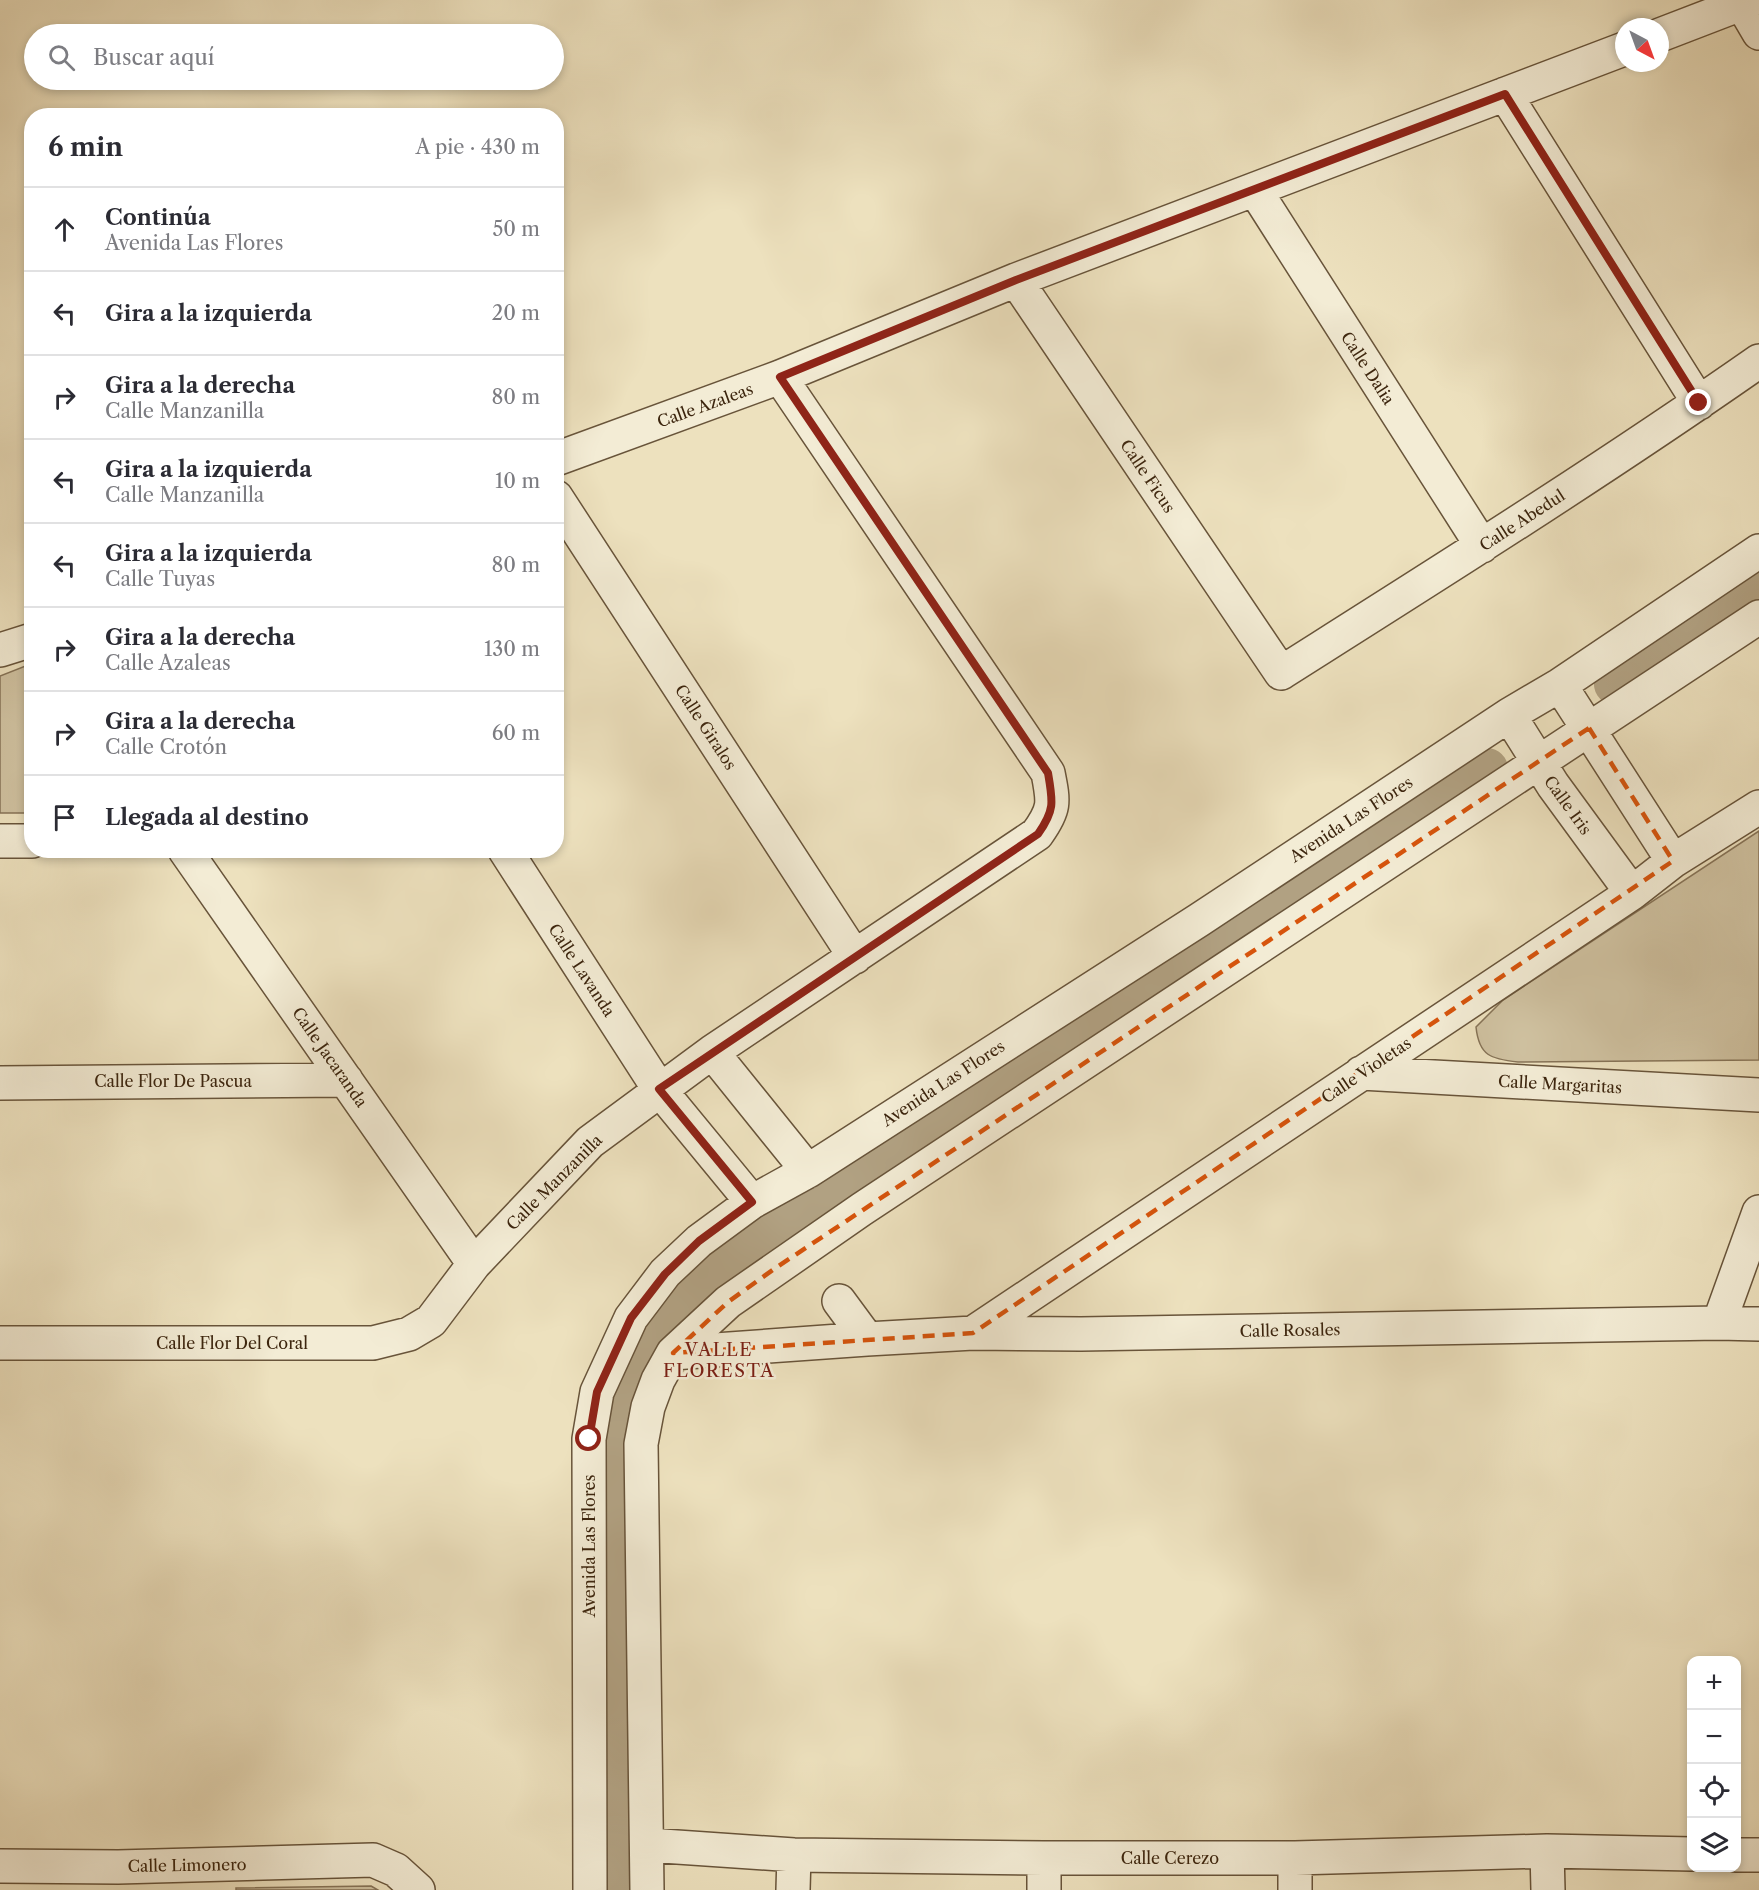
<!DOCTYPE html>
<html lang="es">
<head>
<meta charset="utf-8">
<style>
	:root { --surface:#fff; --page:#f7f7f7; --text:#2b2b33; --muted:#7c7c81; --line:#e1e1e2 }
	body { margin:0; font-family:"Libre Caslon Text",serif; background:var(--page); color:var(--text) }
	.controls { position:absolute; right:18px; bottom:18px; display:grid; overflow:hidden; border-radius:12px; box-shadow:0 3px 9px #0003 }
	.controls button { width:54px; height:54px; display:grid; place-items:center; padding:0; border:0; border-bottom:2px solid var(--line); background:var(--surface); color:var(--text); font:30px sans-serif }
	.compass { position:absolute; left:1615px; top:18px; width:54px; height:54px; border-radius:50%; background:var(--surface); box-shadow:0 3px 9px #0003; rotate:139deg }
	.stop { position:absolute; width:18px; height:18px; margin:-14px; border:4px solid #8f2418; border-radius:50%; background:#fff }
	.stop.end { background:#8f2418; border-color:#fff; box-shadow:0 2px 6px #0008 }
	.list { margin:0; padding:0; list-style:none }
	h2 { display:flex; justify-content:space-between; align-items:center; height:78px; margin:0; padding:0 24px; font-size:26px }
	h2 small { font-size:20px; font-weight:400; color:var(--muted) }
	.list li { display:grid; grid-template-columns:39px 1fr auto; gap:18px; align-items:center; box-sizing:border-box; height:84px; padding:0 24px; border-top:2px solid var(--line) }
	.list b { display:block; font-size:22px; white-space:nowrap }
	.list p { margin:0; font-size:20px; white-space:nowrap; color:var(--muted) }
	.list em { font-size:20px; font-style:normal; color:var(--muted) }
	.icon { flex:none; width:33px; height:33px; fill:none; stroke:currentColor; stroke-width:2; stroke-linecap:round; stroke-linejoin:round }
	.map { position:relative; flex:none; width:1759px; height:1890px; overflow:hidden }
	.search { position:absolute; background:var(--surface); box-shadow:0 3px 9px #0003; left:24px; top:24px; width:540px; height:66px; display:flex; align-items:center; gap:15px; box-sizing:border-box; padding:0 21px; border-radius:33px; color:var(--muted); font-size:22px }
	.panel { position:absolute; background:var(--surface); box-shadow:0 3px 9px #0003; left:24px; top:108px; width:540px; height:750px; border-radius:24px }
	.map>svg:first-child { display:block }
	.green { fill:#cfc1a0; stroke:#867357; stroke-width:1.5 }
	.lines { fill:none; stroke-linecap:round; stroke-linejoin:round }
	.canal { stroke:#b1a182; stroke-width:42 }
	.minor-casing { stroke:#68543a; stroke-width:36 }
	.minor { stroke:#f3ecd5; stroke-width:33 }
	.route { stroke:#8f2418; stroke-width:8 }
	.marked { fill:none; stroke:#d7540c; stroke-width:4.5; stroke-dasharray:12 8; stroke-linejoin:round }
	.labels { text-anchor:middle; stroke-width:5; stroke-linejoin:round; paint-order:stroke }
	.street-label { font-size:16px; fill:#3c250e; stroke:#f3ecd5 }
	.neighbourhood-label { font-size:18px; letter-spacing:1.5px; fill:#7a1f14; stroke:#f3ecd5 }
</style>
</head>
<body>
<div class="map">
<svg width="1759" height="1890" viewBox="0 0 1759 1890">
	<rect width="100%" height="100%" fill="#ede1be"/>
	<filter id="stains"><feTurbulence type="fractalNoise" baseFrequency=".00333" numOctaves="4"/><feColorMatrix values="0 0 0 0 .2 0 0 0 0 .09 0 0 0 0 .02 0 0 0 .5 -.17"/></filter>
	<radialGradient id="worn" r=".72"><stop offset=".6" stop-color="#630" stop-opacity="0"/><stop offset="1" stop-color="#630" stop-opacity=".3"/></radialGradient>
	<!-- green -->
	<path class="green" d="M28,665l4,1 -1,147h-31v-137z
		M1759,831v229l-241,2c-27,-3 -39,-6 -42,-35l27,-27z
		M371,1886l7,4h-142v-2z"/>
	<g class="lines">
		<!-- canal -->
		<path class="canal" d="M1615,684l144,-94
			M609,1890l-1,-421 4,-52 30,-71 32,-41 32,-28 19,-13 762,-495"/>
		<!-- minor casing -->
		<g class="minor-casing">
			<path id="minor" d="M1742,4l17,29
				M1660,35l91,-35
				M1505,94l194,309
				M1255,190l227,356
				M1016,280l265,393c161,-102 322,-203 478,-312
				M556,459l224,-82 236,-97 608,-231
				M556,497l299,460
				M0,650l32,-10
				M1560,685l113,176
				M1509,715l44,70 79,108
				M0,841h32
				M185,850l289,414
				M505,850l154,239 93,113
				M712,1052l96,119
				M1361,1073l398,22
				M0,1083l346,-3
				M839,1301l28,38 106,-6 108,1 638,-11 40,1
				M1719,1323l40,-111
				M973,1333l659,-440 41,-32 86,-54
				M0,1343h373l36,-9 22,-13 43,-57 116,-122 122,-90 325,-218c18,-25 17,-31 11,-61l-268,-396
				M673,1353l194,-14
				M648,1845l146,10 250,3h251l252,-7 145,3
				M1547,1851l1,39
				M1736,1855h23
				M1044,1858v32
				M0,1866l118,1 255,-7 23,10 22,20
				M590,1890l-1,-451 8,-47 34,-74 34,-45 34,-32 53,-39 56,-31 391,-251 310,-205 51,-30 199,-134
				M647,1890l-6,-446 7,-37 10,-27 15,-27 55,-51 134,-93 897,-592
				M793,1890l1,-35
				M1295,1890v-32"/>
		</g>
		<!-- minor -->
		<use href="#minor" class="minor"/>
	</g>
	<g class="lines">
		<!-- route -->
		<path class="route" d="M589,1439l8,-47 34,-74 34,-44 34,-33 53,-39 -93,-113 379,-255c17,-24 15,-32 10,-61l-268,-396 236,-97 489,-186 194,309"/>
	</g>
	<!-- marked area -->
	<path class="marked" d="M1589,728l84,133 -700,472 -300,20 55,-51 46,-33z"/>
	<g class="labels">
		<!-- street labels -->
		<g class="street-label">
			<text transform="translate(1368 368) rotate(57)" y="6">Calle Dalia</text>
			<text transform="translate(705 405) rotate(-20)" y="6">Calle Azaleas</text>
			<text transform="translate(1148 476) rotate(56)" y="6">Calle Ficus</text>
			<text transform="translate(1522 520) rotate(-33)" y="6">Calle Abedul</text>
			<text transform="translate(706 727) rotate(57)" y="6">Calle Giralos</text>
			<text transform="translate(1568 805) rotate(54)" y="6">Calle Iris</text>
			<text transform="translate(1351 819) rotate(-33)" y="6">Avenida Las Flores</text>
			<text transform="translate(582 970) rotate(57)" y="6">Calle Lavanda</text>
			<text transform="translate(330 1057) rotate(55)" y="6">Calle Jacaranda</text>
			<text transform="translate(1366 1070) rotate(-34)" y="6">Calle Violetas</text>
			<text x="173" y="1087">Calle Flor De Pascua</text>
			<text transform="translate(943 1083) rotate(-33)" y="6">Avenida Las Flores</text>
			<text transform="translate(1560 1084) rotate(3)" y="6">Calle Margaritas</text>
			<text transform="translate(554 1182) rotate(-45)" y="6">Calle Manzanilla</text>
			<text transform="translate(1290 1330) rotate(-1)" y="6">Calle Rosales</text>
			<text x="232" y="1349">Calle Flor Del Coral</text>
			<text transform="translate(589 1546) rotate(-90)" y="6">Avenida Las Flores</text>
			<text x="1170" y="1864">Calle Cerezo</text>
			<text transform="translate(187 1865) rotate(-1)" y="6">Calle Limonero</text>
		</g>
		<!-- neighbourhood labels -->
		<g class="neighbourhood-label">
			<text x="719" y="1356">VALLE<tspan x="719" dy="21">FLORESTA</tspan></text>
		</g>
	</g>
	<rect width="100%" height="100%" filter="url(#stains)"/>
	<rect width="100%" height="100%" fill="url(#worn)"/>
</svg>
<div class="controls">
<button>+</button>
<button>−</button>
<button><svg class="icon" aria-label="locate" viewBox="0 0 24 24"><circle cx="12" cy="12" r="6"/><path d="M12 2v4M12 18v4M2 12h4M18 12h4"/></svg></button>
<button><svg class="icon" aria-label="layers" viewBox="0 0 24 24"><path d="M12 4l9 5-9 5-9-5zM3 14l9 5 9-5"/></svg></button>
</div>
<svg class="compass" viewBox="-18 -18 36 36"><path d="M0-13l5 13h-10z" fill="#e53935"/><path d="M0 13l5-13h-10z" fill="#7c7c81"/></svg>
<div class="stop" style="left:589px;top:1439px"></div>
<div class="stop end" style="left:1699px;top:403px"></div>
<div class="search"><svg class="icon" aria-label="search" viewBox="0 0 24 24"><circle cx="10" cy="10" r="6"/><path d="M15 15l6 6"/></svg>Buscar aquí</div>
<section class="panel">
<h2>6 min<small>A pie · 430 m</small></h2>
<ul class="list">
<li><svg class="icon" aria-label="ahead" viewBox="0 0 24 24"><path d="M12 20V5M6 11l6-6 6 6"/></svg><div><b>Continúa</b><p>Avenida Las Flores</p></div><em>50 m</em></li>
<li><svg class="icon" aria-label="left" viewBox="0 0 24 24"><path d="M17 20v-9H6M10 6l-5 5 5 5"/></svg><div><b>Gira a la izquierda</b></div><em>20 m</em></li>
<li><svg class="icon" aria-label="right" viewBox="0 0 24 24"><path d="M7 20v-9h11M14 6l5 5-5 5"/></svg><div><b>Gira a la derecha</b><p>Calle Manzanilla</p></div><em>80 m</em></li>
<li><svg class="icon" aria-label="left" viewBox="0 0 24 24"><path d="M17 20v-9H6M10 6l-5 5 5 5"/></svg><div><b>Gira a la izquierda</b><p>Calle Manzanilla</p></div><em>10 m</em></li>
<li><svg class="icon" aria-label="left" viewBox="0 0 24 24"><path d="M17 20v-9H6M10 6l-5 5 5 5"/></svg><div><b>Gira a la izquierda</b><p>Calle Tuyas</p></div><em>80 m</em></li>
<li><svg class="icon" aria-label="right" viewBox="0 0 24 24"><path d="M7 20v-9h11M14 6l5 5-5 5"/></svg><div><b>Gira a la derecha</b><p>Calle Azaleas</p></div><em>130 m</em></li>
<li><svg class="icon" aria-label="right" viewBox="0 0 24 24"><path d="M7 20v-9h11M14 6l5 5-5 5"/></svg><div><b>Gira a la derecha</b><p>Calle Crotón</p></div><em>60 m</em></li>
<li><svg class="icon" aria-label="arrive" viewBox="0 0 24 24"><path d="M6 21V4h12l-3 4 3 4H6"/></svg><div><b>Llegada al destino</b></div></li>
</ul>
</section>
</div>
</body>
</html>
